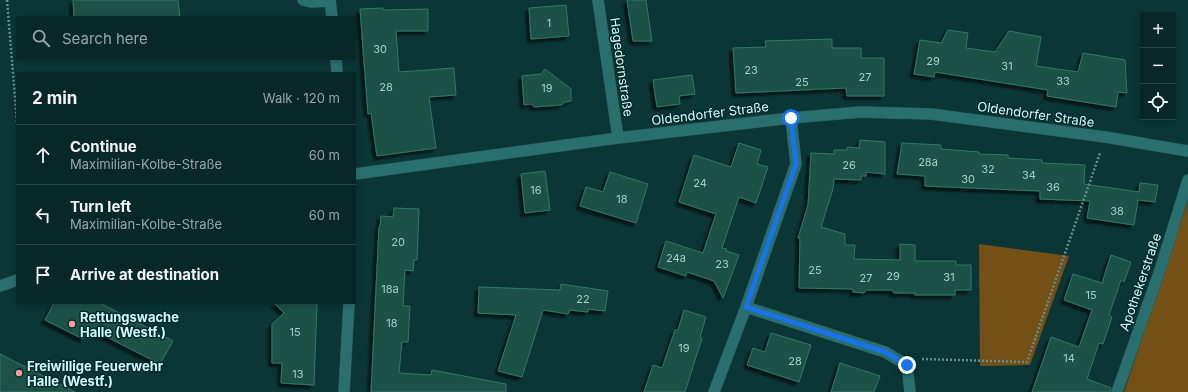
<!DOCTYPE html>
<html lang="en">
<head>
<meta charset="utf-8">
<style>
	:root { --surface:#082828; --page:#113030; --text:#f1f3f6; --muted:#98a6a8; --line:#294445 }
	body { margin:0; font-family:Inter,sans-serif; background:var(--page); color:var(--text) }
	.controls { position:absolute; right:12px; top:12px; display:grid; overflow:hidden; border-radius:0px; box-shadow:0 2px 6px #0003 }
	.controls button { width:36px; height:36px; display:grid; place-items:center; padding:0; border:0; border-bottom:1px solid var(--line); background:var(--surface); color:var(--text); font:20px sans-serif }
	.stop { position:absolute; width:12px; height:12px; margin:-9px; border:3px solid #1a73e8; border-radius:50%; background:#fff }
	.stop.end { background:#1a73e8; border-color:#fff; box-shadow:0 1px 4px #0008 }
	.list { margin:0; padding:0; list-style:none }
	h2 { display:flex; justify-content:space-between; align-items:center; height:52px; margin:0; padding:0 16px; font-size:17px }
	h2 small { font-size:13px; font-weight:400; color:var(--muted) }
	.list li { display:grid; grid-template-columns:26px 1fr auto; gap:12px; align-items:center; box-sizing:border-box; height:60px; padding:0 16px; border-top:1px solid var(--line) }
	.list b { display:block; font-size:15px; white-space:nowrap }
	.list p { margin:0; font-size:13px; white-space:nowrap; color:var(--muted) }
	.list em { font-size:13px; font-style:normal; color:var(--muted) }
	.icon { flex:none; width:22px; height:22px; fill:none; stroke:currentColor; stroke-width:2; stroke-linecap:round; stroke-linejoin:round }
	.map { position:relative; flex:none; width:1188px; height:392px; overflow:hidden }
	.search { position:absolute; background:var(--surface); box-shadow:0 2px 6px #0003; left:16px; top:16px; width:340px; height:44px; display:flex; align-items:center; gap:10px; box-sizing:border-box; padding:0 14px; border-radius:0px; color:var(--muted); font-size:15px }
	.panel { position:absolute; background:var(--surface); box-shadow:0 2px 6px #0003; left:16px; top:72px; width:340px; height:232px; border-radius:0px }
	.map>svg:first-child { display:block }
	.green { fill:#745017 }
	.building { fill:#1a5144; stroke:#327867; filter:url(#shadow) }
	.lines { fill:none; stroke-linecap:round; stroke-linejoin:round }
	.minor-casing { stroke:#2b5555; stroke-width:12 }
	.path { stroke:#658d8d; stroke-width:2.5; stroke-dasharray:2 2; stroke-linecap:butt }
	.minor { stroke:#286f6e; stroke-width:11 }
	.route { stroke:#1a73e8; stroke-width:5 }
	.poi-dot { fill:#f49aa2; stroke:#002c2c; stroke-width:1.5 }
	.labels { text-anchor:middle; stroke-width:3; stroke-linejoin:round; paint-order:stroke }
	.number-label { font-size:11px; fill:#a6cfcb }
	.street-label { font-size:13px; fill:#d4f9f8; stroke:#002c2c }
	.poi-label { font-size:13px; font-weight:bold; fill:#d4f9f8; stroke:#002c2c; text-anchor:start }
</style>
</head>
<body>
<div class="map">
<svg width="1188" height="392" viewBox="0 0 1188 392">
	<defs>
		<filter id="shadow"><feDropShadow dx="-3.5" dy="3.5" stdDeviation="1" flood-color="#0009"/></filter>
	</defs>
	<rect width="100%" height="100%" fill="#0b3636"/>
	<!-- green -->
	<path class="green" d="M1188,201v191h-64z
		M979,244l90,12 -39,109 -50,1z"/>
	<!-- building -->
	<path class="building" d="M73,0h105l2,17h-106z
		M627,0h19l6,41h-19z
		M566,5l3,31 -38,3 -2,-31z
		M383,8v2l45,-1v22h-32l3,41 55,-4 2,27 -27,2 7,51 -59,8 -6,-43 -3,1 -8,-105z
		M948,30l20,3 -2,15 29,4 14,-21 32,6 -5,29 42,6 5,-19 42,7 2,33 -9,-1 -2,15 -69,-11 1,-6 -113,-18 -1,5 -20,-3 6,-34 21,3z
		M832,39v9h29v10h23v38h-37l-1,-8 -110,5 -3,-45 33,-1 -1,-6z
		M545,69l26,20v12l-6,1 -3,3 -28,2 -3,-3 -7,1 -2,-29 19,-2z
		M692,75l3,19 -16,2 1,8 -23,3 -4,-27z
		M860,140l25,2v32l-19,-2v4h-5v4l-27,-1 -1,10 -12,38 24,7v11h10l-1,14 46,1v-16l15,1v16h41v4h15v25h-16v5h-40v-2h-21l-2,-3h-25l-3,3 -11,-1v-3l-54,-1 1,-50h-2l10,-33 3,-52 23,1v-4h13v-3l12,1z
		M739,143l22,7 -4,14 11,3 -12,36 -17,-6 -17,51 5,1 -1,2 13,4 -16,43 -9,-17 -27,-9 -1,4 -28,-9 8,-26 37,12 13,-39 -37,-12 15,-47 37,12z
		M902,143l39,2v4l38,3v2l29,1v3l34,2v3l43,2 -1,19 55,8 1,-9 18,2 -3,17 -17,-2 -4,25 -47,-7 3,-17 -50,-2v-8l-115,-5v-10l-28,-2z
		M545,171l5,39 -25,3 -4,-39z
		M610,172l38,12 -12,39 -56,-17 6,-19 17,5z
		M394,208l25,1 -2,51h-3l-1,11 -8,-1 -2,36h7l-2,36h-6l-3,31 32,2 1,-5 74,14v8h-135l8,-165h1l1,-11 12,1z
		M1111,255l20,7 -7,20 -3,-2 -12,35 3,2 -9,27 -4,-1 -12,36 24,9 -1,4h-78l19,-55 28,10 13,-37 -28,-10 9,-26 29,9z
		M561,284l47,7 -3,20 -17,-2v3l-18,-2 -2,4 -25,-4 -21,67 -24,-6 18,-56 -38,-2 1,-26 81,3z
		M54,303h46l73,38 -13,23 -71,-36 -6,11 -38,-19z
		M274,303h43l-3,82 -33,-2 1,-20h-10v-39l12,-11z
		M684,310l22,7 -6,20 2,1 -17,54h-41l9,-27 9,3 13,-38h3z
		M771,333l40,12 -12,37 -52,-17 6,-17 12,4z
		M0,354l75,38h-75z
		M840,363l40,13 -6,16h-43z"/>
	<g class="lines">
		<!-- minor casing -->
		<g class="minor-casing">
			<path id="minor" d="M303,0l8,2 19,-1
				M330,0l2,17
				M598,0l20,138
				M336,59l1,14
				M355,174l263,-36 173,-20 70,-6 70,2 174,23 83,14
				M0,286l17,-6
				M746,307l139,45 22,13 3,27
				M344,392l5,-89
				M714,392l32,-85 50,-143 -5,-46
				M1117,392l43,-122 28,-90"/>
		</g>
		<!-- path -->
		<path class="path" d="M7,0l10,122
			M922,359l105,3 73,-209"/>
		<!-- minor -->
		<use href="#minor" class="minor"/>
	</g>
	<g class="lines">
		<!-- route -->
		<path class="route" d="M791,118l5,46 -50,143 139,45 22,13"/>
	</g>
	<!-- markers -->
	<g class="poi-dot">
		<circle cx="72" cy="324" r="4"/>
		<circle cx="19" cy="373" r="4"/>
	</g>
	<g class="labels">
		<!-- number labels -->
		<g class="number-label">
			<text x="549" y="27">1</text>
			<text x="380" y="53">30</text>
			<text x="933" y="65">29</text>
			<text x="1007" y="70">31</text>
			<text x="751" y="74">23</text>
			<text x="865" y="81">27</text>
			<text x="1063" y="85">33</text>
			<text x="802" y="86">25</text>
			<text x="386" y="91">28</text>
			<text x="547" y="92">19</text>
			<text x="928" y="166">28a</text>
			<text x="849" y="169">26</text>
			<text x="988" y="173">32</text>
			<text x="1029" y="179">34</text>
			<text x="968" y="183">30</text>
			<text x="700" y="187">24</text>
			<text x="1053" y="191">36</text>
			<text x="536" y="194">16</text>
			<text x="622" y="203">18</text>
			<text x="1117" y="215">38</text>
			<text x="398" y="246">20</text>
			<text x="676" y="262">24a</text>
			<text x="722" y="268">23</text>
			<text x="815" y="274">25</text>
			<text x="893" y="280">29</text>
			<text x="949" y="281">31</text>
			<text x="866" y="282">27</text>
			<text x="390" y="293">18a</text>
			<text x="1091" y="299">15</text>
			<text x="583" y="303">22</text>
			<text x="392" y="327">18</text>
			<text x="295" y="336">15</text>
			<text x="684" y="352">19</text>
			<text x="1069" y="362">14</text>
			<text x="795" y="365">28</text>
			<text x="298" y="378">13</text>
		</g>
		<!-- street labels -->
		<g class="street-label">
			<text transform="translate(622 67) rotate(82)" y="5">Hagedornstraße</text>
			<text transform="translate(710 113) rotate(-7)" y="5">Oldendorfer Straße</text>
			<text transform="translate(1036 114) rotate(8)" y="5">Oldendorfer Straße</text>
			<text transform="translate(1140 282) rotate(-71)" y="5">Apothekerstraße</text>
		</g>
		<!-- poi labels -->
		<g class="poi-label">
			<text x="80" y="322">Rettungswache<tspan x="80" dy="15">Halle (Westf.)</tspan></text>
			<text x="27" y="371">Freiwillige Feuerwehr<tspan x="27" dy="15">Halle (Westf.)</tspan></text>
		</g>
	</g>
</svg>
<div class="controls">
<button>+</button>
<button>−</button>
<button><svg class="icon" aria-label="locate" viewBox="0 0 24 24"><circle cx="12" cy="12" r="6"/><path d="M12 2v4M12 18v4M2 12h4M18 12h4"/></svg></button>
</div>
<div class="stop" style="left:791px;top:118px"></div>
<div class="stop end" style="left:907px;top:365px"></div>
<div class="search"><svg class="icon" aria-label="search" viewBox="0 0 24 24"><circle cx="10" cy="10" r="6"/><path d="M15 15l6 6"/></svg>Search here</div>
<section class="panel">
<h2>2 min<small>Walk · 120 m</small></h2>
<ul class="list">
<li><svg class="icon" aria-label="ahead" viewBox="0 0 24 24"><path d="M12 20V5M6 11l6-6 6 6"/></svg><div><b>Continue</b><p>Maximilian-Kolbe-Straße</p></div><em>60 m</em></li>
<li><svg class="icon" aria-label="left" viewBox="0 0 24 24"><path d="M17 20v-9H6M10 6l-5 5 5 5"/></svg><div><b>Turn left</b><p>Maximilian-Kolbe-Straße</p></div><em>60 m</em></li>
<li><svg class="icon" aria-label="arrive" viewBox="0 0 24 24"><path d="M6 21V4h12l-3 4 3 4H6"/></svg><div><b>Arrive at destination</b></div></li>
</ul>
</section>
</div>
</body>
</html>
